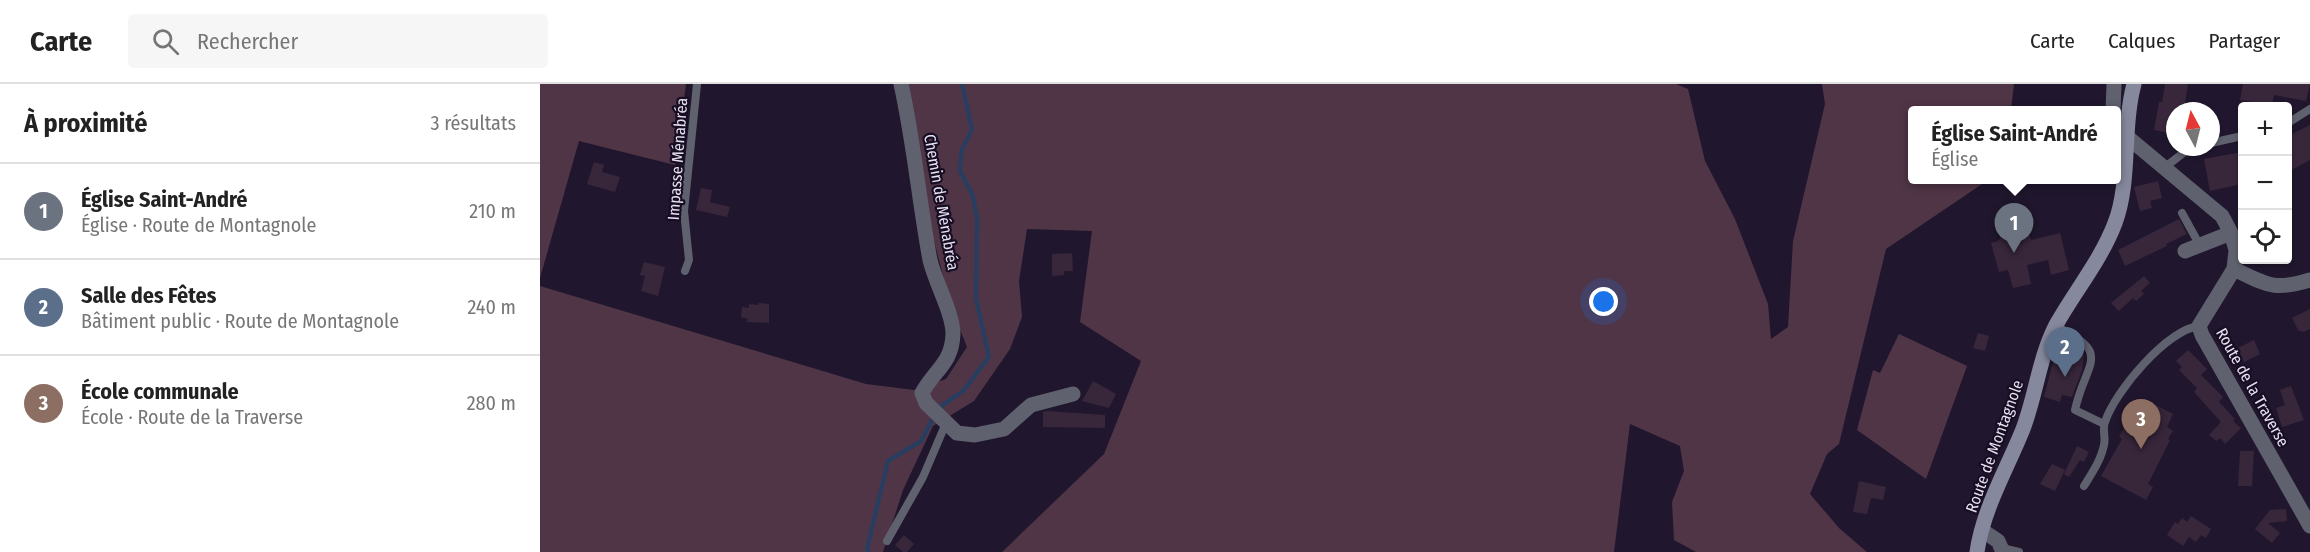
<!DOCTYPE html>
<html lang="fr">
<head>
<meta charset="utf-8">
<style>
	:root { --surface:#fff; --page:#f6f6f6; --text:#222; --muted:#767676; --line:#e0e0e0; --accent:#1a73e8 }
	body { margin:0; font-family:"Fira Sans Condensed",sans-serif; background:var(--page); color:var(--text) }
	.controls { position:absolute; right:18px; top:18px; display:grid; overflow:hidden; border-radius:6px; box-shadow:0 2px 4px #0004 }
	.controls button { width:54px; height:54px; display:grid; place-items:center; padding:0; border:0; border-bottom:2px solid var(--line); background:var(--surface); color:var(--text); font:30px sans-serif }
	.compass { position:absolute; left:1626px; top:18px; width:54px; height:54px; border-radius:50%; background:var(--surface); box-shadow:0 2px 4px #0004; rotate:353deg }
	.you { position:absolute; left:1064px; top:218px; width:21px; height:21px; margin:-15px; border:4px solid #fff; border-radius:50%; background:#1a73e8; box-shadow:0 0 0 9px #1a73e833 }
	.badge { display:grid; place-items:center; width:39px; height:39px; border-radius:50%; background:var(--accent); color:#fff; font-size:20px; font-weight:700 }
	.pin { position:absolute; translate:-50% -50px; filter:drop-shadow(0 2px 3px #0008) }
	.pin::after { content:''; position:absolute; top:32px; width:21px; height:18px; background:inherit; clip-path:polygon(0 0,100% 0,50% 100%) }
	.popup { position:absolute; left:1368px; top:22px; width:213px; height:78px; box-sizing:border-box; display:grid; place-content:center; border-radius:6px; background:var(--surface); filter:drop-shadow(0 2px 4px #0005); font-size:20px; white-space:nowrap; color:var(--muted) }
	.popup b { font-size:22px; color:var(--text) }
	.popup::after { content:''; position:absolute; left:50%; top:100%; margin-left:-12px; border:12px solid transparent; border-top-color:var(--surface) }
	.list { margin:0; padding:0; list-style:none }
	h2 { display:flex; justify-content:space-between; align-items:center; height:78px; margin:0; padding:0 24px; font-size:26px }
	h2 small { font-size:20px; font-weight:400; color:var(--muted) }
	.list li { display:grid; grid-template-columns:39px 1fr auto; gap:18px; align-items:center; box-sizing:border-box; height:96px; padding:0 24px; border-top:2px solid var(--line) }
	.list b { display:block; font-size:22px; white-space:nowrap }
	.list p { margin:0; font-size:20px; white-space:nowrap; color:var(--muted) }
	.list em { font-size:20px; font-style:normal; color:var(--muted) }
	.icon { flex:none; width:33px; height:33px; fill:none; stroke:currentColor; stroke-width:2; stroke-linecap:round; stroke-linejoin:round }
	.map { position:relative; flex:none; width:1770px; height:468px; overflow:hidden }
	header { display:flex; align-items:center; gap:36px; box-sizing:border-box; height:84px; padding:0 30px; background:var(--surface); border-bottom:2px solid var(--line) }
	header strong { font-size:28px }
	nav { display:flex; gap:33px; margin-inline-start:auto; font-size:21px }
	.search { width:420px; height:54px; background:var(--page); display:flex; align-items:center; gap:15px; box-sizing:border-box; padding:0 21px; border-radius:6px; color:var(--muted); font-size:22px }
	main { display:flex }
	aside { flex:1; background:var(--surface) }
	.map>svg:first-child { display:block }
	.green { fill:#503546 }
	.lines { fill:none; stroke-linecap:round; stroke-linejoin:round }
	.stream { stroke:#263e61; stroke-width:4 }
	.building { fill:#38263b }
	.lane { stroke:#5f616e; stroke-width:8 }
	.street { stroke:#5f616e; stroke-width:15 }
	.secondary { stroke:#86889d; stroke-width:15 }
	.labels { text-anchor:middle; stroke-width:4.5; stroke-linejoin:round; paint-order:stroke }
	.street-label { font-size:16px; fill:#e7e2f2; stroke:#170e24 }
</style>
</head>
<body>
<header>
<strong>Carte</strong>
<div class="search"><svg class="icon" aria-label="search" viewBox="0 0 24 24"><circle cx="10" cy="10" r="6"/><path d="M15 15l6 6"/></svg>Rechercher</div>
<nav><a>Carte</a><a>Calques</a><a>Partager</a></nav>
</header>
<main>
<aside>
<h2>À proximité<small>3 résultats</small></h2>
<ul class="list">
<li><span class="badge" style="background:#6b7280">1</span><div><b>Église Saint-André</b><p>Église · Route de Montagnole</p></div><em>210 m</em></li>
<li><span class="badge" style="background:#5c6f8a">2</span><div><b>Salle des Fêtes</b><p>Bâtiment public · Route de Montagnole</p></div><em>240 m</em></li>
<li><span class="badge" style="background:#8d6e63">3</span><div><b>École communale</b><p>École · Route de la Traverse</p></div><em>280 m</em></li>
</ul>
</aside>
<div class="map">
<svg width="1770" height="468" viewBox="0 0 1770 468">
	<rect width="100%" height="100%" fill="#20172e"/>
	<!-- green -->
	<path class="green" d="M0,0h146l-11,81 -96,-24 -39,137z
		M354,0h782l12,5 17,72 30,58 33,85 3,35 17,-12 5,-86 32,-137 -3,-20h192l-3,26 -99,1v69h76l-102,69 -47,195 -12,10 -17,40 29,34 28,24h-171l-22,-12 -2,-38 12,-31 -4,-25 -50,-22 -16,128h-612l102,-98 37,-93 -61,-39 12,-91 -65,-2 -8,52 3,36 -12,32 -36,52 -41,25 -30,64 -20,62h-343v-266l326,98 48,6 32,-11 21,-32 -16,-40z
		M1359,250l68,32 -41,113 -69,-49 16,-60 7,3z"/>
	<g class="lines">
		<!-- stream -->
		<path class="stream" d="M397,325l26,-18 26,-34 -13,-58 1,-80 -4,-23 -13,-25 1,-19 11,-23 -10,-45
			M329,468l-2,-3 21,-88 33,-20 13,-25"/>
	</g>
	<!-- building -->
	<path class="building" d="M1625,0h23l-4,27h-9v23l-21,-4 5,-28h3z
		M1703,0h67l-4,17 -32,-6 -2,10 -32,-5z
		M1770,41v35l-22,12v-36z
		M1702,68v32l-32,7 -6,-32z
		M54,78l10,3 -2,7 18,5 -5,15 -28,-8z
		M1618,97l4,17 -12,3 2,7 -12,3 -6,-24z
		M161,104l11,2 -2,12 20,5 -3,10 -31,-7z
		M1639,135l8,15 -21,10 1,2 -42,20 -7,-16z
		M1470,146l11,6 8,-2 2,6 29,-7 9,37 -18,5 -3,-15 -21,5 4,19 -18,4 -5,-18 -9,2 -8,-29 7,-2 7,-10z
		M532,169l1,18h-9v4l-12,1v-22z
		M104,178l21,5 -7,29 -17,-5 4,-15 -5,-1z
		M1604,192l6,7 -9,8 3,3 -8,7 -3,-3 -14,13 -8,-8z
		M218,219l11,1v19l-22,-1 1,-3 -7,-2 1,-10 7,1v-4l9,1z
		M1770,225v20l-7,3 -5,-2 -6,-12z
		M1438,249l11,3 -4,15 -12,-3z
		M1714,256l6,14 -16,8 -6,-14z
		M1516,266l20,5 6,-4 2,3 -2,16 -10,27 -10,-2 -2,7 -16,-5z
		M1648,266l19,19 -6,6 22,22 -4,5 16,17 -2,2 8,7 -16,16 -5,-6 -4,3 -7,-6 12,-13 -27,-30 3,-4 -18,-18 3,-3 -6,-6z
		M553,297l23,13 -7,14 -27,-7z
		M1751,302l13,34 -22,7 -6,-19 9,-3 -5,-15z
		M1608,317l25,13 -6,13 6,4 -5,8 2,1 -22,44 5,3 -7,13 -45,-24 21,-37 -3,-2 15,-27 7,3z
		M507,327l58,4v13l-62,-1v-15z
		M1537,362l12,6 -5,10 -4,-2 -11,17 -5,-3z
		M1700,367h14l-2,35h-14z
		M1512,380l13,6 -10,21 -15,-7z
		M1319,397l27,6 -3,13 -12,-2 -4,16 -14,-2z
		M1746,425l1,12 -19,2 12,10 -8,10 -17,-14 15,-19z
		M1651,432l20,13 -5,9 -5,-3 -5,7 -7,-5 -6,9 -16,-11 8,-13 3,2 4,-6 5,4z
		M364,451l10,9 -7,8h-4l-8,-7z"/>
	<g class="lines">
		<!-- lane -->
		<path class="lane" d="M1748,39l22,-14
			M1671,59l31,-7
			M1624,84l23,-18 7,-3
			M1642,129l17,31
			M145,187l4,-11 -5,-49 13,-127
			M1516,242c58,28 29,36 19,84l29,14
			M1544,402c8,-13 17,-26 20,-41 2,-8 -2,-16 1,-23 10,-31 62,-92 94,-96
			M347,457l36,-64 23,-54
			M1462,464l17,4"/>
		<!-- street -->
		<path class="street" d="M361,0c13,58 18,117 29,176 5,22 23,53 23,74 -1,30 -19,36 -31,59l4,10 31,30 18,2 29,-6 27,-24 42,-11
			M1573,27l1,-27
			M1585,51l97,81 9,17 5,17 -2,19 -35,57 3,9 108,191
			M1645,167l46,-18
			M1694,185c33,16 40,22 76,11
			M1443,447l15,10 5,11"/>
		<!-- secondary -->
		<path class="secondary" d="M1437,468c6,-43 30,-83 46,-123 13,-34 16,-71 33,-104 19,-34 45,-65 59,-102 16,-42 7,-94 19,-139"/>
	</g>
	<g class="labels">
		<!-- street labels -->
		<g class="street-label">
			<text transform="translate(137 75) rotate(-86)" y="6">Impasse Ménabréa</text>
			<text transform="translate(402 118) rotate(80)" y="6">Chemin de Ménabréa</text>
			<text transform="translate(1713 303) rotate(61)" y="6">Route de la Traverse</text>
			<text transform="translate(1454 362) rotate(-70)" y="6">Route de Montagnole</text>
		</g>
	</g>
</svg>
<div class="controls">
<button>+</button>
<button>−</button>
<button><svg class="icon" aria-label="locate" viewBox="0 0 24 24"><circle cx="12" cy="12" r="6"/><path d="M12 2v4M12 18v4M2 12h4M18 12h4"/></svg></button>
</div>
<svg class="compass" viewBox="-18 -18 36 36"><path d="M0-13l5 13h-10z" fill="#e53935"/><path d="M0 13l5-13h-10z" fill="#767676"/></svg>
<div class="you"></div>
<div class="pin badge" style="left:1474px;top:169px;background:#6b7280">1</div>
<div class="popup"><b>Église Saint-André</b>Église</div>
<div class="pin badge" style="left:1525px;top:293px;background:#5c6f8a">2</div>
<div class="pin badge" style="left:1601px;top:365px;background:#8d6e63">3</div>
</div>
</main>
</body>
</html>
